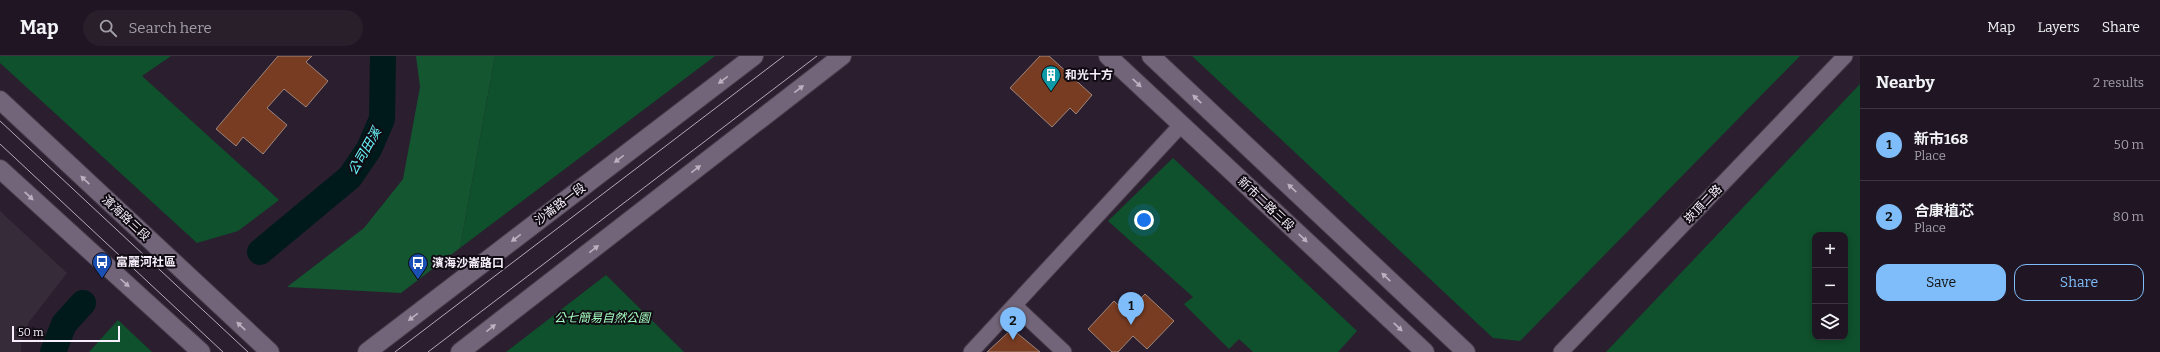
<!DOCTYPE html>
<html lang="en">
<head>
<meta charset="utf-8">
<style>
	:root { --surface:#201623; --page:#281f2b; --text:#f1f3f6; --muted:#a29fa6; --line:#3d3541; --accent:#7ebdf9 }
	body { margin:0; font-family:Bitter,"Noto Sans TC",serif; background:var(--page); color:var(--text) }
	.controls { position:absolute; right:12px; bottom:12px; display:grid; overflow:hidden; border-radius:8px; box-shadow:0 2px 6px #0003 }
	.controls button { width:36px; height:36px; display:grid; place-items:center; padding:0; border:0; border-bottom:1px solid var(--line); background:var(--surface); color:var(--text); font:20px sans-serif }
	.scale { position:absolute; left:12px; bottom:10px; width:108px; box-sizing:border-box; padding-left:4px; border:2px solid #f7effb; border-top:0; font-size:11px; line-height:14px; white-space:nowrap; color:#f7effb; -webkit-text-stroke:3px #100b12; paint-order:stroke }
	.you { position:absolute; left:1144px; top:164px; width:14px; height:14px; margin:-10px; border:3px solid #fff; border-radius:50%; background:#1a73e8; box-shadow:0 0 0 6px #1a73e833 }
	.badge { display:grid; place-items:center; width:26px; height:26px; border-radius:50%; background:var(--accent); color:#111; font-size:13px; font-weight:700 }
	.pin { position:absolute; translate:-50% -33px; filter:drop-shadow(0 1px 2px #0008) }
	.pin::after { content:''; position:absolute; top:21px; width:14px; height:12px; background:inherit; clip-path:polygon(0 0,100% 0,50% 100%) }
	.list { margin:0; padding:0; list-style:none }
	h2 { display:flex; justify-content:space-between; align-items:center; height:52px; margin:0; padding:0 16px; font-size:17px }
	h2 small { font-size:13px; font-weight:400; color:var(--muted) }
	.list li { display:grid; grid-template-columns:26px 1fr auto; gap:12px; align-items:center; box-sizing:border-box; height:72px; padding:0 16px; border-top:1px solid var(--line) }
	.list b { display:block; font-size:15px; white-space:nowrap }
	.list p { margin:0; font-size:13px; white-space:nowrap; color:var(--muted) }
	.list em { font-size:13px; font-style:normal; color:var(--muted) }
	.actions { display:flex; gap:8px; padding:12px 16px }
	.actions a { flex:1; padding:9px 0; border:1px solid var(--accent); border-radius:12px; text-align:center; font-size:14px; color:var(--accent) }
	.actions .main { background:var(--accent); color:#111 }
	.icon { flex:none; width:22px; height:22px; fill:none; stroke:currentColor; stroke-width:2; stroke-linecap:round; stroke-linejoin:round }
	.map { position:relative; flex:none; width:1860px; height:296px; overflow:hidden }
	header { display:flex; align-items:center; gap:24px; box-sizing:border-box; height:56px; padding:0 20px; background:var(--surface); border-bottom:1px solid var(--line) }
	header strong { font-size:19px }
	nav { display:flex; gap:22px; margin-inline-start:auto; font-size:14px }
	.search { width:280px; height:36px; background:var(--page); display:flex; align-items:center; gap:10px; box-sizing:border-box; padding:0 14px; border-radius:22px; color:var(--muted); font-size:15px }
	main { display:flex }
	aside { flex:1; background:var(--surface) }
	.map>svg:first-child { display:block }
	.education { fill:#352b39 }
	.green { fill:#0f512c; fill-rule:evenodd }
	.forest { fill:#135630 }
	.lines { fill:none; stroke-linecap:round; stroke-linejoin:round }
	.river { stroke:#001a1c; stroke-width:26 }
	.building { fill:#783c22; stroke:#9f867b }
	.minor-casing { stroke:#453b49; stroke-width:17 }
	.tertiary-casing { stroke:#453b49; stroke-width:20 }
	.minor { stroke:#736579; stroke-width:15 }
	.tertiary { stroke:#736579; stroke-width:18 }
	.tram { stroke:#b4aab8; stroke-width:1 }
	.oneway { fill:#bcb1c0 }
	.labels { text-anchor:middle; stroke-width:4; stroke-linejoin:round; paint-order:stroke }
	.poi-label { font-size:12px; font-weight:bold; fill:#f7effb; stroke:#100b12; text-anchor:start }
	.street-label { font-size:12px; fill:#f7effb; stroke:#100b12 }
	.park-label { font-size:12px; font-style:italic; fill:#a2fcbe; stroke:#100b12 }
	.water-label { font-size:13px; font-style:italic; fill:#68f6fd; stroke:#100b12 }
</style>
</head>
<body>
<header>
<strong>Map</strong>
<div class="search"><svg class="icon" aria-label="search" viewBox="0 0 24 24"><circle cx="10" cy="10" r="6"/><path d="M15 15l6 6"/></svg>Search here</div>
<nav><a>Map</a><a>Layers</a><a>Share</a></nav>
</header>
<main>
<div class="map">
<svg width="1860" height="296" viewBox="0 0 1860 296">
	<rect width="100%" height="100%" fill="#2a1e2f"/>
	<!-- education -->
	<path class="education" d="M0,155l67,62 -38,49 -8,20v10h-21z"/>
	<!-- green -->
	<path class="green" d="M0,0h171l-29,20 137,124 -41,31 -41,12 -197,-180z
		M495,0h220l-255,192z
		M1192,0h608l-280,285 -27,-3z
		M1860,28v268h-254zM1815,179h30v102h-30z
		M1173,102l184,173 -19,21h-85l-14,-13 -10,10 -45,-45 9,-7 -85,-76z
		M606,219l78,77h-178z
		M118,264l34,32h-63z"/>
	<!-- forest -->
	<path class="forest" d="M416,0h79l-35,192 -59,45 -114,-6 77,-59 39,-49 17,-92z"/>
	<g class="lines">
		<!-- river -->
		<path class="river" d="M260,196l90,-75 19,-28 13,-30 1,-63
			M53,296l11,-28 19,-21"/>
	</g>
	<!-- building -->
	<path class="building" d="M278,0h34l-6,6 22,19 -22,26 -22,-18 -17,19 20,17 -24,29 -20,-17 -7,9 -20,-17z
		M1040,0h9l43,39 -16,19 -6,-6 -18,19 -42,-39z
		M1145,238l29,27 -27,28 -14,-13 -15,16h-6l-24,-23 26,-28 13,12z
		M1012,273l28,23h-53z"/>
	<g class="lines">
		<!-- minor casing -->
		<g class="minor-casing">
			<path id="minor" d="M1015,250l49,46
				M971,296l210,-227
				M1561,296l284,-296"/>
		</g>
		<!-- tertiary casing -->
		<g class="tertiary-casing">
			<path id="tertiary" d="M1108,0l317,296
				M1151,0l315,296
				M0,44l270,252
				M0,113l201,183
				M367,296l387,-296
				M460,296l382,-296"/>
		</g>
		<!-- minor -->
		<use href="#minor" class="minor"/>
		<!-- tertiary -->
		<use href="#tertiary" class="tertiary"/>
		<!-- tram -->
		<path class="tram" d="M0,65l248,231
			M0,88l223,208
			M395,296l389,-296
			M428,296l389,-296"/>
	</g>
	<!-- one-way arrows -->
	<defs><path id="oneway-solid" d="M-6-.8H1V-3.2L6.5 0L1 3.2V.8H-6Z"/></defs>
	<g class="oneway">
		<use href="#oneway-solid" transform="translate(723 24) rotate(143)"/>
		<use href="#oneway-solid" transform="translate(1137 27) rotate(43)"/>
		<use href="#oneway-solid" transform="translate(799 33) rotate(-38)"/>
		<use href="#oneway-solid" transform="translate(1197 43) rotate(-137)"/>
		<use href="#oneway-solid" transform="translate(619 103) rotate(143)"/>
		<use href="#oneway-solid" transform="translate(696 113) rotate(-38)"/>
		<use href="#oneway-solid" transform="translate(85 124) rotate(-137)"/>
		<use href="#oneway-solid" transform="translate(1292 132) rotate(-137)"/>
		<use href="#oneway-solid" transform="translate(29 140) rotate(43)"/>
		<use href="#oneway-solid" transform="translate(516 182) rotate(143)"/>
		<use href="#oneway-solid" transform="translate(1303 182) rotate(43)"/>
		<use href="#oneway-solid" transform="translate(594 193) rotate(-38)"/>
		<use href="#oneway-solid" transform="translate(1386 221) rotate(-137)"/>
		<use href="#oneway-solid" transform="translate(125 227) rotate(42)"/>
		<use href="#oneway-solid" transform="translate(413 261) rotate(143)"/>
		<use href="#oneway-solid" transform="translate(241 270) rotate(-137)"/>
		<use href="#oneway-solid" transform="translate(1398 271) rotate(43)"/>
		<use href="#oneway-solid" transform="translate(491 272) rotate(-38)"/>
	</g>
	<!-- icons -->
	<defs>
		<g id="building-pin" transform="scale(1)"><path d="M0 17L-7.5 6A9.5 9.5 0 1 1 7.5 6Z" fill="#0f9aa8" stroke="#100b12"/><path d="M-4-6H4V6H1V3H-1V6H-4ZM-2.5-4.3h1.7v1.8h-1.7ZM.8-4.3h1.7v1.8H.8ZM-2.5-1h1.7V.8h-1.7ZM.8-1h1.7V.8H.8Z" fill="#fff"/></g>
		<g id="bus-pin" transform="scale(1)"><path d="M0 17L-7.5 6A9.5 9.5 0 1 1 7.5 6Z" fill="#1a4fb4" stroke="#100b12"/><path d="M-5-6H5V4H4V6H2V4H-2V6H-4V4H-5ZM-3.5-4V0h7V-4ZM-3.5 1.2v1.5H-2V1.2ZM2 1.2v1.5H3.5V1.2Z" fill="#fff"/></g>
	</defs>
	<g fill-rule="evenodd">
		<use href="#building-pin" x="1051" y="19"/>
		<use href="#bus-pin" x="102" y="206"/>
		<use href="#bus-pin" x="418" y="207"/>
	</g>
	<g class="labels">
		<!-- poi labels -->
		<g class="poi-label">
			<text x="1065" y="23">和光十方</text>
			<text x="116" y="210">富麗河社區</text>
			<text x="432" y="211">濱海沙崙路口</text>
		</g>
		<!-- street labels -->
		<g class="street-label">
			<text transform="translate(560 148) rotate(-37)" y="4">沙崙路一段</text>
			<text transform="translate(1266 148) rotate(43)" y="4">新市二路三段</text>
			<text transform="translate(1703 148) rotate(-46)" y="4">崁頂二路</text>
			<text transform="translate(126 162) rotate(43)" y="4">濱海路三段</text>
		</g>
		<!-- park labels -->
		<g class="park-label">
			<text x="602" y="266">公七簡易自然公園</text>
		</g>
		<!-- water labels -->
		<g class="water-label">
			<text transform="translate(364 95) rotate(-60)" y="5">公司田溪</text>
		</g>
	</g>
</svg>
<div class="controls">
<button>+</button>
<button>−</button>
<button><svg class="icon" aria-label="layers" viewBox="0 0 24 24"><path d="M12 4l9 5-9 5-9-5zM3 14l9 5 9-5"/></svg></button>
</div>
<div class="scale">50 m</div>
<div class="you"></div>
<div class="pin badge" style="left:1131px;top:269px">1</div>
<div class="pin badge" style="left:1013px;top:284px">2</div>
</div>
<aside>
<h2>Nearby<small>2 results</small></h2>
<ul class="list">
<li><span class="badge">1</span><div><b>新市168</b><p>Place</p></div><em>50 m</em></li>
<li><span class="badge">2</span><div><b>合康植芯</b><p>Place</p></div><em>80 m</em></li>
</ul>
<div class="actions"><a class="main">Save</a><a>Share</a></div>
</aside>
</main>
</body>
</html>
